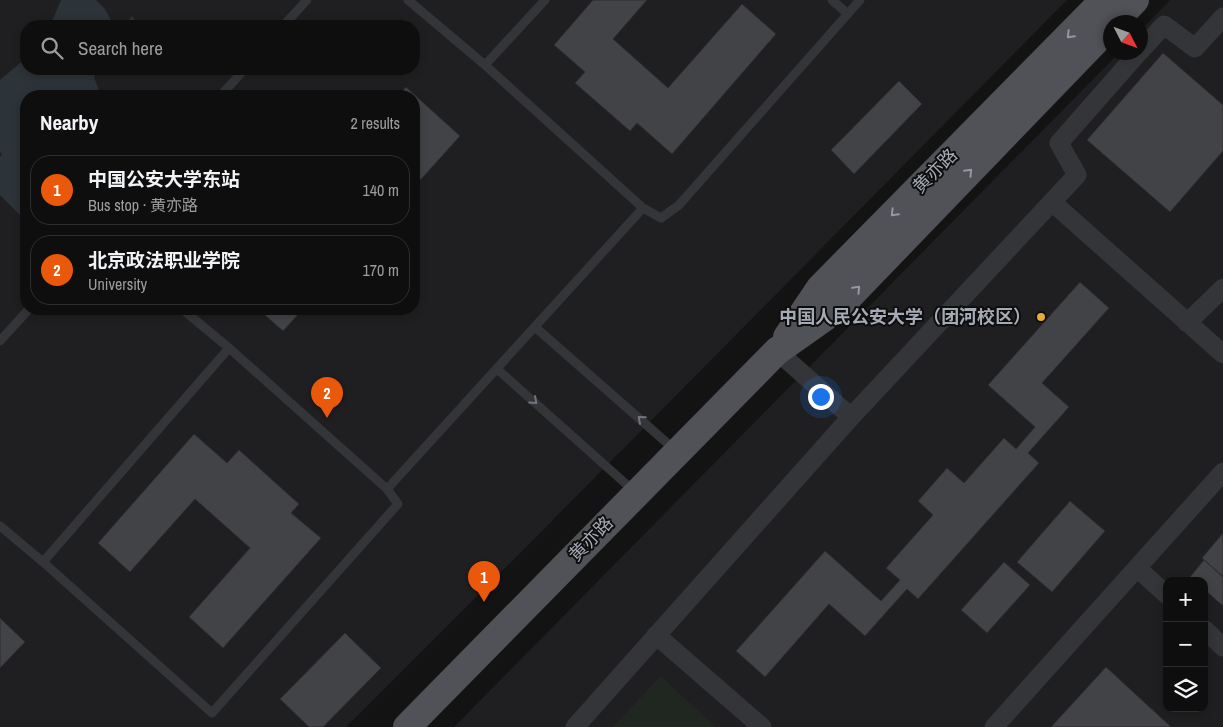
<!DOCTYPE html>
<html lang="en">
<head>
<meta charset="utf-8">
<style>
	:root { --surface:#0e0e0f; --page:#171718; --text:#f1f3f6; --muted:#9b9c9e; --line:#2e2e2f; --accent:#ea580c }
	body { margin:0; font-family:"Archivo Narrow","Noto Sans SC",sans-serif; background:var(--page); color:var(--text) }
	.controls { position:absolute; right:15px; bottom:15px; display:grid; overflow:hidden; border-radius:10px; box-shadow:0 2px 8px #0003 }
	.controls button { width:45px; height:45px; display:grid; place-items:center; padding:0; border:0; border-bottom:1px solid var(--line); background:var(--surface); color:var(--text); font:25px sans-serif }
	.compass { position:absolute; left:1103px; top:15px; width:45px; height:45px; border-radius:50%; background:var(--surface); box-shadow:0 2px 8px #0003; rotate:132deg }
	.you { position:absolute; left:820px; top:396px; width:18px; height:18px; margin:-12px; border:4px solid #fff; border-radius:50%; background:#1a73e8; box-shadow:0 0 0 8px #1a73e833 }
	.badge { display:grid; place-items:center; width:32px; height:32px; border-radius:50%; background:var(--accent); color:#fff; font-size:16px; font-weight:700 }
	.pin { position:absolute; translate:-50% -41px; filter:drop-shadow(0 1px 2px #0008) }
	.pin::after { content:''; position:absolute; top:26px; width:18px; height:15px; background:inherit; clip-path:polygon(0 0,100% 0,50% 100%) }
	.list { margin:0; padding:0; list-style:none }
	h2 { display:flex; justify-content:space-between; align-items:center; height:65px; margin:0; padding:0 20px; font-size:21px }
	h2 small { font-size:16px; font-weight:400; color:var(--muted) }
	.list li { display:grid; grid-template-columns:32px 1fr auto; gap:15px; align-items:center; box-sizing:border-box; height:70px; margin:0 10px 10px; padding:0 10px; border:1px solid var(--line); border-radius:20px }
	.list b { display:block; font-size:19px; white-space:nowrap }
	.list p { margin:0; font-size:16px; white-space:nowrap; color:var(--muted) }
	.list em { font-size:16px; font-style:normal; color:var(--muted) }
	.icon { flex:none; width:28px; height:28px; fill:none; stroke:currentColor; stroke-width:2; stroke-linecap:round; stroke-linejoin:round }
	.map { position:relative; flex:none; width:1223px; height:727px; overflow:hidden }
	.search { position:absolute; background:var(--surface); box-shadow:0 2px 8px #0003; left:20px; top:20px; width:400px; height:55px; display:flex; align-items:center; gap:12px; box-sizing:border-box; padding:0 18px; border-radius:20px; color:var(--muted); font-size:19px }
	.panel { position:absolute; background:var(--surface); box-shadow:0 2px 8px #0003; left:20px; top:90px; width:400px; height:225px; border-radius:20px }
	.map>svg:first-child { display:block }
	.built { fill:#1f1f21; fill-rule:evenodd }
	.green { fill:#1f2720 }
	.water { fill:#2c3339 }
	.building { fill:#424347; stroke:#2d2d30 }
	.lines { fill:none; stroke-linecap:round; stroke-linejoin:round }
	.service { stroke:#343539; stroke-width:9 }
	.minor { stroke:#343539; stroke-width:19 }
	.primary { stroke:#505258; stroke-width:28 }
	.oneway { stroke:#9498a2 }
	.oneway2 { stroke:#72757d }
	.poi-dot { fill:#e7aa37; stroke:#0e0e0f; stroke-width:2 }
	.labels { text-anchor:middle; stroke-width:4; stroke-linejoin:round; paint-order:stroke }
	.street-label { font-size:18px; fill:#a5aab4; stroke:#0e0e0f }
	.poi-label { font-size:18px; font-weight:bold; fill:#a5aab4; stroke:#0e0e0f; text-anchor:end }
</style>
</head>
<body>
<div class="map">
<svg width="1223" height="727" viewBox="0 0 1223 727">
	<rect width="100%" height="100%" fill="#131314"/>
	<!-- built -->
	<path class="built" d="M0,0h1067l-522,528 -199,199h-346zM26,26h388v43h-388zM26,96h388v213h-388z
		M1170,0h53v727h-769l665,-674 21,-1 1,-22zM1167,581h37v127h-37z"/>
	<!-- green -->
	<path class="green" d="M661,676l54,51h-102z"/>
	<!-- water -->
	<path class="water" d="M61,0h35l9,9 7,13 12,3 8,-9 6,8 -1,2h-87z
		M26,58v11h72l-4,8 7,19h-75v123h-2l-24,-24v-38l2,-3 -2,-2v-72z"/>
	<!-- building -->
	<path class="building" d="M593,0h54l-34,39 55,49 74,-84 34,30 -104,120 -35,-31 -7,8 -55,-48 10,-11 -31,-27z
		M1163,53l60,52v46l-53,61 -83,-72z
		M899,81l23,23 -68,70 -23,-24z
		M406,87l54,49 -46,51v-91h-16z
		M1080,282l29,26 -67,75 27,24 -41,46 11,10 -121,136 -11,-10 -42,47 -36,-32 -64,73 -29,-26 89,-100 56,50 19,-21 -14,-12 47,-53 -15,-14 29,-33 17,15 40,-45 12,11 19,-22 -47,-42z
		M258,309h45l-20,22z
		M194,434l33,29 12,-13 60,54 -8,9 30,25 -98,110 -34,-31 61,-69 -55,-49 -65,73 -32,-29z
		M1070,501l35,30 -53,61 -35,-30z
		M1223,533v44l-21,-19z
		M1204,560l19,16v30l-19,-17v-8h-10l-4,-4z
		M1004,562l26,23 -43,48 -26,-23z
		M0,618l25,24 -25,26z
		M345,633l36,35 -58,59h-14l-29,-28z
		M1106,667l64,59 -1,1h-118z"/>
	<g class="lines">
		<!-- service -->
		<path class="service" d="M408,0l77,65 158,143 18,10 18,-13 181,-205
			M832,0l16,14
			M283,26l24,-26
			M485,65l60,-65
			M220,96l25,-27
			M535,327l140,123
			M0,341l29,-32
			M497,369l138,123
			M387,489l256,-281
			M0,526l43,36 169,151 186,-209 -11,-15 -158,-141 -47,-39
			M43,562l186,-214"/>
		<!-- minor -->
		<path class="minor" d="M1140,51l24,-26 31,23 28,-31
			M1052,202l171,152
			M1187,323l36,-35
			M777,351l74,66
			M1137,568l30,27
			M1204,629l19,18
			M656,635l106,92
			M575,727l276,-310 226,-242 -18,-32 80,-91
			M994,727l229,-255"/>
		<!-- primary -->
		<path class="primary" d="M1114,22l21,-22
			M787,337l33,-49 284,-288
			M407,727l370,-376 61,-43 272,-282"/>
	</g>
	<!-- one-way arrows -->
	<defs><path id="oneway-chevron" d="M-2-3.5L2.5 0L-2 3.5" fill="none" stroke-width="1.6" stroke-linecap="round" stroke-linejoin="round" transform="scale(1.25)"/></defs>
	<g class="oneway">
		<use href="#oneway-chevron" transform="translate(1070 35) rotate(135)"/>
		<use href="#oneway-chevron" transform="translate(969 172) rotate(-46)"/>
		<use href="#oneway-chevron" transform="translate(894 213) rotate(135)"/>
		<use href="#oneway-chevron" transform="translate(857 289) rotate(-46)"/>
	</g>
	<g class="oneway2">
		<use href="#oneway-chevron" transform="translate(534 401) rotate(42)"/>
		<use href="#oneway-chevron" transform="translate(641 419) rotate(-139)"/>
	</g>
	<!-- markers -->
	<circle class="poi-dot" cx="1041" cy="317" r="5"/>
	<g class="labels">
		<!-- street labels -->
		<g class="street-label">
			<text transform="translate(935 171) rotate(-45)" y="6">黄亦路</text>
			<text transform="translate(591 539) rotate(-46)" y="6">黄亦路</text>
		</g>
		<!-- poi labels -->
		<g class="poi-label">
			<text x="1031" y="323">中国人民公安大学（团河校区）</text>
		</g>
	</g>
</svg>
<div class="controls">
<button>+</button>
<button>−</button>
<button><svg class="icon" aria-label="layers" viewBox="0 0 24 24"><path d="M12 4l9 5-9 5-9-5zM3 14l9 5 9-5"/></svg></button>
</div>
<svg class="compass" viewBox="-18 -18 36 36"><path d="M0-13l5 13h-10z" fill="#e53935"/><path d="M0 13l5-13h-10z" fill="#9b9c9e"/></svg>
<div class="you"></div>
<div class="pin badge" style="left:484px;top:602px">1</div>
<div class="pin badge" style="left:327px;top:418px">2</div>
<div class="search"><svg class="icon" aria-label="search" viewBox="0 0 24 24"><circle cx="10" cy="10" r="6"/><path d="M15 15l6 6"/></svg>Search here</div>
<section class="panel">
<h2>Nearby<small>2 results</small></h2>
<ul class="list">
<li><span class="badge">1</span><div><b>中国公安大学东站</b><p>Bus stop · 黄亦路</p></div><em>140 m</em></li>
<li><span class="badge">2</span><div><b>北京政法职业学院</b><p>University</p></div><em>170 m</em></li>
</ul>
</section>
</div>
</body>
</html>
